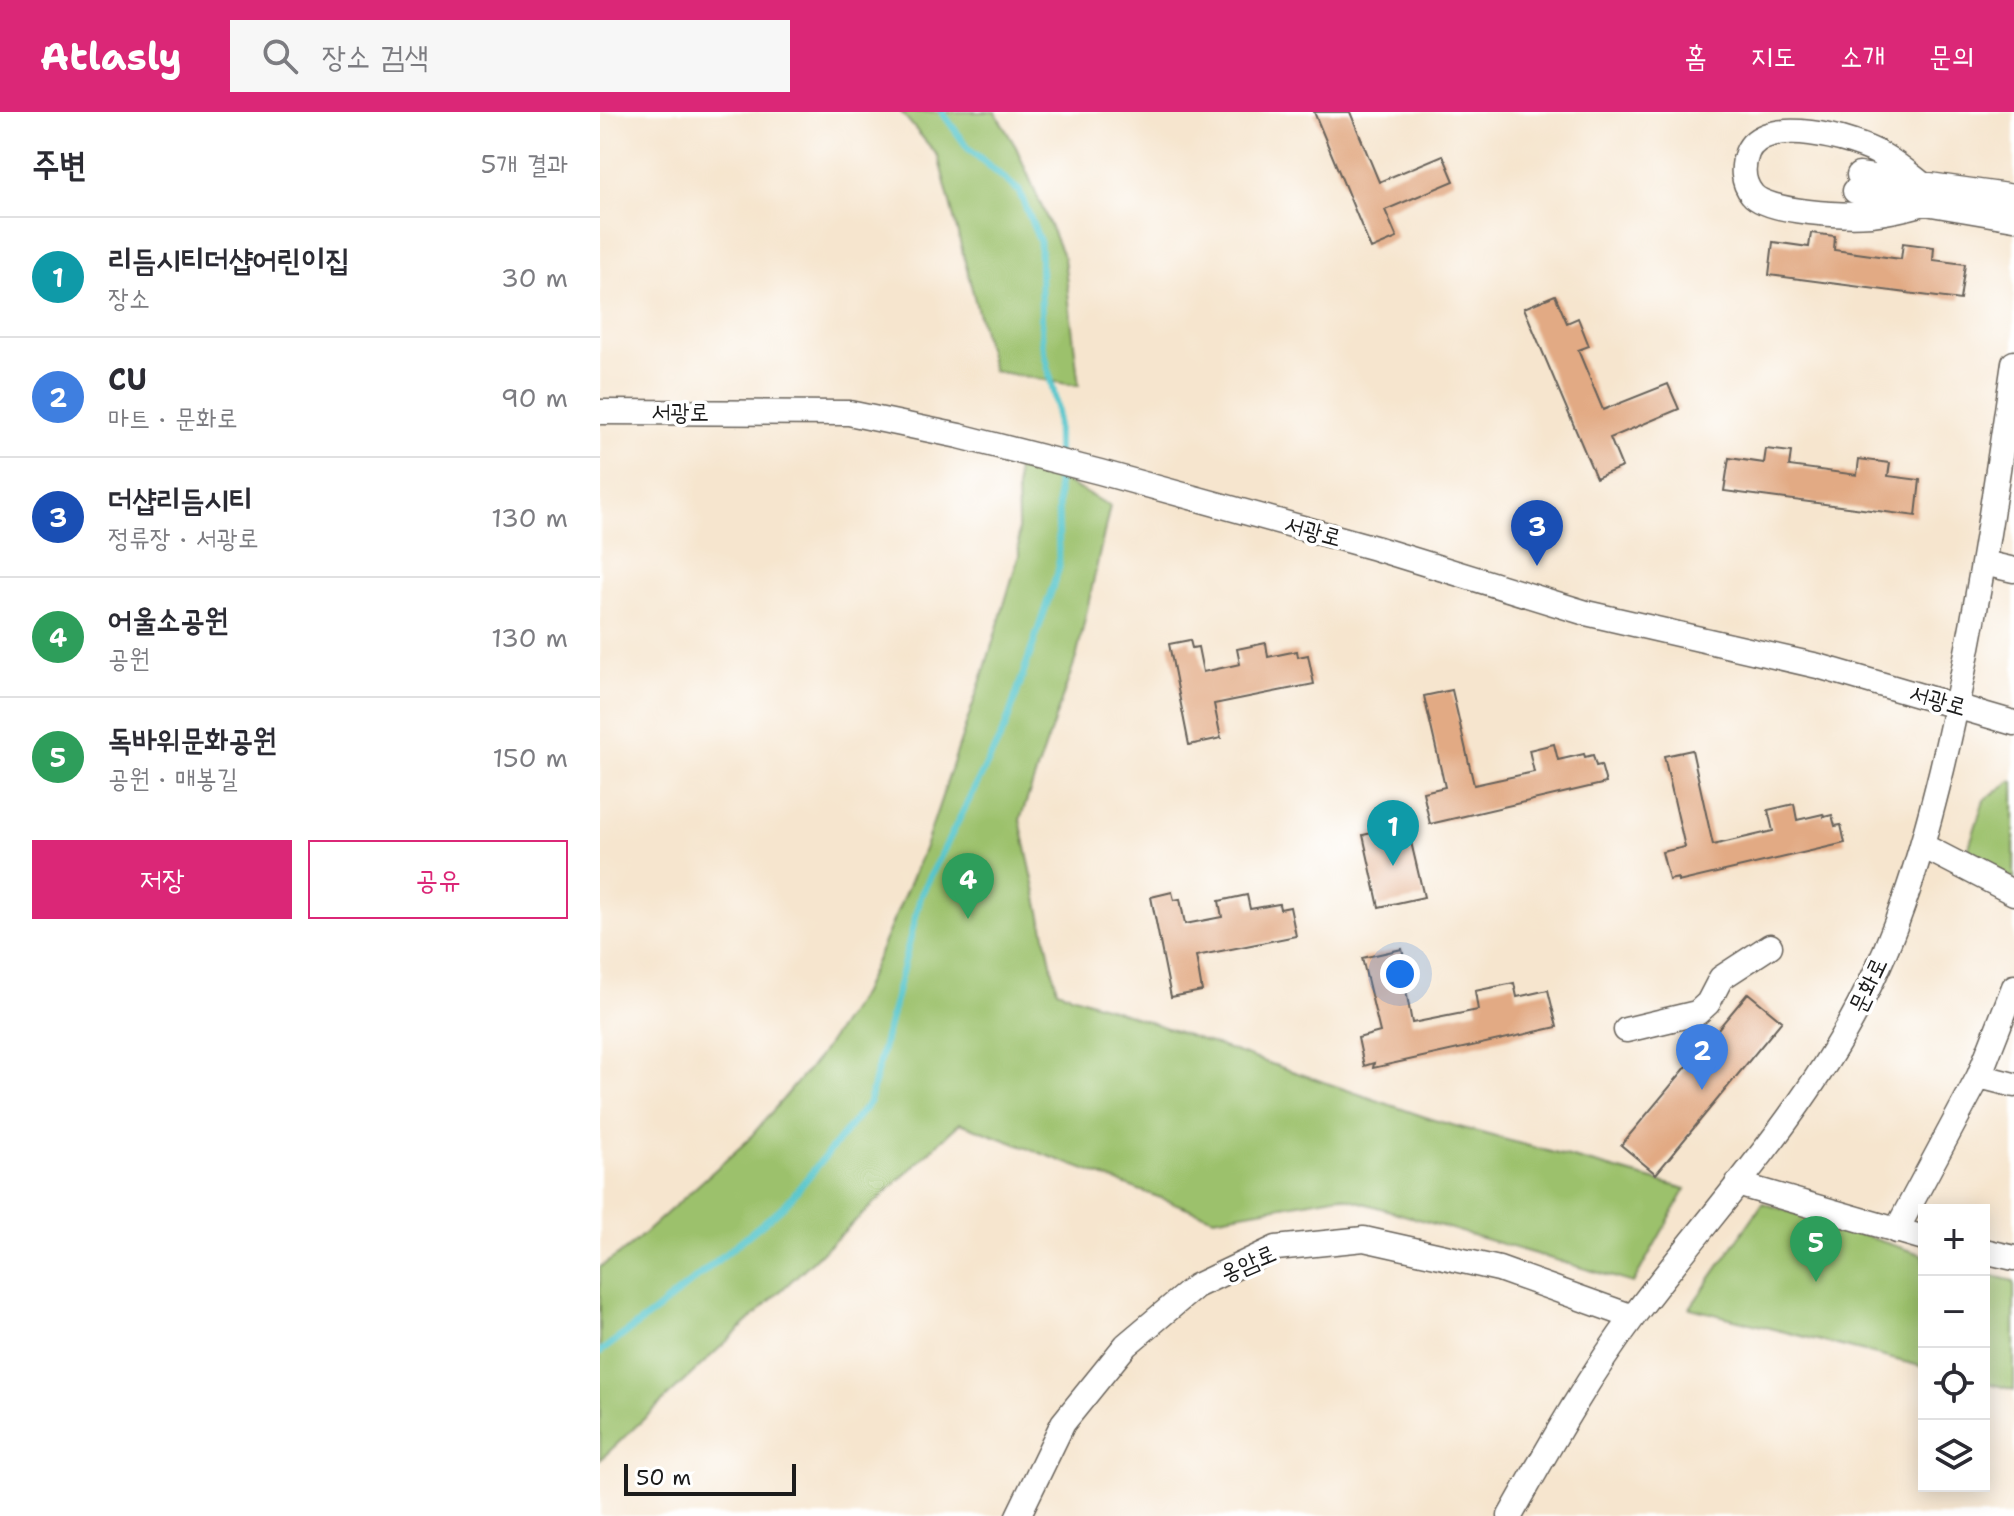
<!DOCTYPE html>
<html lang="ko">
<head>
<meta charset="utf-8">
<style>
	:root { --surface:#fff; --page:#f7f7f7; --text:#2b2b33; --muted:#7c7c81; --line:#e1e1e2; --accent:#db2777 }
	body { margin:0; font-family:"Shantell Sans","Poor Story",sans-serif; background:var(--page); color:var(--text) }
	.controls { position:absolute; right:24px; bottom:24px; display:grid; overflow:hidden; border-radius:0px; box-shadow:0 4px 20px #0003 }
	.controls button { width:72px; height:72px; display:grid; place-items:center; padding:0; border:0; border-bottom:2px solid var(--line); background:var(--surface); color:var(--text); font:40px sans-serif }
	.scale { position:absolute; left:24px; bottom:20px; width:172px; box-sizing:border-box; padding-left:8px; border:4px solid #1c1c1c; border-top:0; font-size:22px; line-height:28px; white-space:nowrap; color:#1c1c1c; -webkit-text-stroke:6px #fff; paint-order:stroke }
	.you { position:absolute; left:800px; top:862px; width:28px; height:28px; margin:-20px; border:6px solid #fff; border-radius:50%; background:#1a73e8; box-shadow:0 0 0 12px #1a73e833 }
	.badge { display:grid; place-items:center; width:52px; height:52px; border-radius:50%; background:var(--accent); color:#fff; font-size:26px; font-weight:700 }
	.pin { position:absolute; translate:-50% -66px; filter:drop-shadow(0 2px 4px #0008) }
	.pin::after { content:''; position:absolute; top:42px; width:28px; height:24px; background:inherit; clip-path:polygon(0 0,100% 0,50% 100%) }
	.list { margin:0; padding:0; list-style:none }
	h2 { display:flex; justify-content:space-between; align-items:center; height:104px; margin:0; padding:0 32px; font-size:34px }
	h2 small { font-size:26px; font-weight:400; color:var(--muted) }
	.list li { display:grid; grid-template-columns:52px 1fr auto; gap:24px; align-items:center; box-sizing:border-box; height:120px; padding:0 32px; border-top:2px solid var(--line) }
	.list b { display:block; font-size:30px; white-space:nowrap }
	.list p { margin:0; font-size:26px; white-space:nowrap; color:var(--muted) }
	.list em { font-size:26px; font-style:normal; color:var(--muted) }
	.actions { display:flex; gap:16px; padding:24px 32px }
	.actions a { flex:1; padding:18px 0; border:2px solid var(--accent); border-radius:0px; text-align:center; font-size:28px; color:var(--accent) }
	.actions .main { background:var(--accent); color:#fff }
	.icon { flex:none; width:44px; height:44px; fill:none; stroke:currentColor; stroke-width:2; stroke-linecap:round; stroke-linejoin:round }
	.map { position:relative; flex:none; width:1414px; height:1404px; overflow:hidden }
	header { display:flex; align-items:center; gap:48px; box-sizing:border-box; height:112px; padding:0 40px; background:var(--accent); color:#fff }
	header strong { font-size:38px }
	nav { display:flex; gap:44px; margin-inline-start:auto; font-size:28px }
	.search { width:560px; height:72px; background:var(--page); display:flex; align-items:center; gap:20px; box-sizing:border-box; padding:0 28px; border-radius:0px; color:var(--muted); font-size:30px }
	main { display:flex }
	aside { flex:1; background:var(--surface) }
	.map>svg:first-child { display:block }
	.green { fill:#9cc16c; stroke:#5c6e44; stroke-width:2 }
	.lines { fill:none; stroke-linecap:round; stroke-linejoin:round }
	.stream { stroke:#58c6cc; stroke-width:7 }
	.building { fill:#e2aa84 }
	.minor-casing { stroke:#68625a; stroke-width:27 }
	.minor { stroke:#fff; stroke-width:24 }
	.labels { text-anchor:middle; stroke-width:7; stroke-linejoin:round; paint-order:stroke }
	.street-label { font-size:24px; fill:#1c1c1c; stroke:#fff }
</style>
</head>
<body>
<header>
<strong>Atlasly</strong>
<div class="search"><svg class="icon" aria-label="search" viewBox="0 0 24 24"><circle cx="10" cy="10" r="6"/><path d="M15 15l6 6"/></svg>장소 검색</div>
<nav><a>홈</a><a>지도</a><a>소개</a><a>문의</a></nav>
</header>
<main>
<aside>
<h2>주변<small>5개 결과</small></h2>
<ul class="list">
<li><span class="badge" style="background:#0f9aa8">1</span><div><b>리듬시티더샵어린이집</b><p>장소</p></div><em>30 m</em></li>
<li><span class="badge" style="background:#3f7fe0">2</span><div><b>CU</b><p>마트 · 문화로</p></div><em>90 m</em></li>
<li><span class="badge" style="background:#1a4fb4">3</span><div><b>더샵리듬시티</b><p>정류장 · 서광로</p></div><em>130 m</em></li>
<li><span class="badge" style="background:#2e9e5b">4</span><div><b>어울소공원</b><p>공원</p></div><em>130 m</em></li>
<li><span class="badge" style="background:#2e9e5b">5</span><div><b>독바위문화공원</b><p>공원 · 매봉길</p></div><em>150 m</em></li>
</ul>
<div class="actions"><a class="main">저장</a><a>공유</a></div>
</aside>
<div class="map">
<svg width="1414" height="1404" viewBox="0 0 1414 1404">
	<rect width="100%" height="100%" fill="#fff"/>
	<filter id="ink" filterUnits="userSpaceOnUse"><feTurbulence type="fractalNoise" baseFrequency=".0125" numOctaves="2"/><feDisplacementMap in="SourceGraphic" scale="16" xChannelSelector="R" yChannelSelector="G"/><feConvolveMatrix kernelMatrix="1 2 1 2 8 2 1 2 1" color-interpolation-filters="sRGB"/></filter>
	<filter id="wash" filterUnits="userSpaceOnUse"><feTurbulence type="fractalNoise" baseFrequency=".006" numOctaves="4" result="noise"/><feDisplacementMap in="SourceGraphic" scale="32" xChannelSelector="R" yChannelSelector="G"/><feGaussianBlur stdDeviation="1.8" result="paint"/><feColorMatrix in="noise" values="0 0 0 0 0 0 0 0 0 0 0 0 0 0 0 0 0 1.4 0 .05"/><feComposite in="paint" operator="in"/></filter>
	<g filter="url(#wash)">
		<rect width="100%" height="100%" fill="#f6e5ce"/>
		<!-- green -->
		<path class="green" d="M301,0h94l21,35 48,111 15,128 -86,-15 -55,-215z
			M416,343l94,51 -33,149 -57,165 37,170 377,130 252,69 -53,94 -293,-87 -126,22 -254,-95 -360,337v-193l27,-18 120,-108 71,-83 44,-65 63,-146 60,-179 34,-113z
			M1411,669l3,1v98l-46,-30 16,-50z
			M1163,1091l161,52v112l-234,-59z
			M1384,1162l30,7v109l-30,-8z"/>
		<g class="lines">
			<!-- stream -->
			<path class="stream" d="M0,1240l57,-42 128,-105 84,-102 52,-208 84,-167 54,-160 -2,-160 -15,-67 -2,-99 -21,-51 -51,-43 -26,-36"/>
		</g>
		<g id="blocks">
			<!-- building -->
			<path class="building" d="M714,0h36l29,70 64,-27 11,26 -69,29 12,28 -26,11z
				M1211,121l24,3 -1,14 67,9 2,-16 31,4 -1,13 32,4 -5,36 -191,-25 4,-33 36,5z
				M955,183l12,28 11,-5 11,28 -11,4 25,60 65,-26 11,25 -69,29 12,29 -26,11 -72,-170z
				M1166,337l25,3 -2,14 68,9 2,-16 31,4 -2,13 32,4 -4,36 -192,-25 5,-33 35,5z
				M590,528l2,8 6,-1 5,25 37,-8 -3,-15 29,-6 2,14 29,-6 1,6 10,-2 6,29 -100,20 7,34 -32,7 -20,-101z
				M852,578l22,95 60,-13 -5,-22 25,-6 4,16 26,-6 1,3 8,-2 3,11 5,-1 5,18 -176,41 -7,-32 22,-5 -21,-91z
				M1092,638l21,95 60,-14 -5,-21 26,-6 3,16 26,-6 1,3 8,-2 3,11 6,-1 4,18 -167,39v-4l-9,2 -7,-28 23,-5 -21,-91z
				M807,713l17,72 -45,10 -16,-72z
				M572,780l2,8 6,-1 5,25 37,-7 -3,-16 28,-6 3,14 29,-5 1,5 10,-2 6,29 -100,20 6,35 -31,6 -20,-100z
				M802,837l7,30 -4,6 7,38 66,-13 -3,-19 39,-8 3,14 31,-7 9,37 -184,41 1,-5 -10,3 -6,-28 22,-6 -18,-74z
				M1148,881l34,28 -126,153 -35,-29z"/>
		</g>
	</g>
	<g filter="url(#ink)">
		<use href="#blocks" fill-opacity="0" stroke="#68625a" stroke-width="2"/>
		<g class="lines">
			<!-- minor casing -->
			<g class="minor-casing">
				<path id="minor" d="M1259,63l155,22
					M1322,72c-13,-10 -26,-21 -40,-29 -27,-16 -119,-42 -135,-2 -5,14 -5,29 5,41 15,19 94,22 119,20 19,-2 36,-6 54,-11
					M1255,79l159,27
					M0,300l249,1 110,23 141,36 275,76 211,65 232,53 196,57
					M1384,451l30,7
					M1323,734l91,47
					M1026,918l71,-17 11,-10 13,-25 49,-32
					M1379,964l35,9
					M1137,1072l187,54
					M1296,1119l83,-155 35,-89
					M1384,1139l30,7
					M418,1404l45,-93 63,-78 70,-59 80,-38 88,-9 135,30 134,48
					M910,1404c39,-69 78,-139 126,-203 76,-101 164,-194 223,-307 40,-75 63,-155 83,-237 32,-134 52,-270 72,-406"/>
			</g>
			<!-- minor -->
			<use href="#minor" class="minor"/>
		</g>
	</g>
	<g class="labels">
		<!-- street labels -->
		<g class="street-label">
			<text x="80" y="308">서광로</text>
			<text transform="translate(713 419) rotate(15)" y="8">서광로</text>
			<text transform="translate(1338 588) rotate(16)" y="8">서광로</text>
			<text transform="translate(1268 873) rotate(-65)" y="8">문화로</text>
			<text transform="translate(648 1151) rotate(-23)" y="8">옹암로</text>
		</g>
	</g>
</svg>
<div class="controls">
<button>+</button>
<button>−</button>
<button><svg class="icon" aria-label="locate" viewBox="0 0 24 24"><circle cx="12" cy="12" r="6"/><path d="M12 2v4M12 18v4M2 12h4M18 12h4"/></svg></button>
<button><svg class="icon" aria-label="layers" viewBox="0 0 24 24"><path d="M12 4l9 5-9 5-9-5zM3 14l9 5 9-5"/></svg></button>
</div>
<div class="scale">50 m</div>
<div class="you"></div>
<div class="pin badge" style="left:793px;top:754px;background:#0f9aa8">1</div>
<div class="pin badge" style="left:1102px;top:978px;background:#3f7fe0">2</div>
<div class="pin badge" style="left:937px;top:454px;background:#1a4fb4">3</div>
<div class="pin badge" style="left:368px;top:807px;background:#2e9e5b">4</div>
<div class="pin badge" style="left:1216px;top:1170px;background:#2e9e5b">5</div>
</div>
</main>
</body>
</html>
